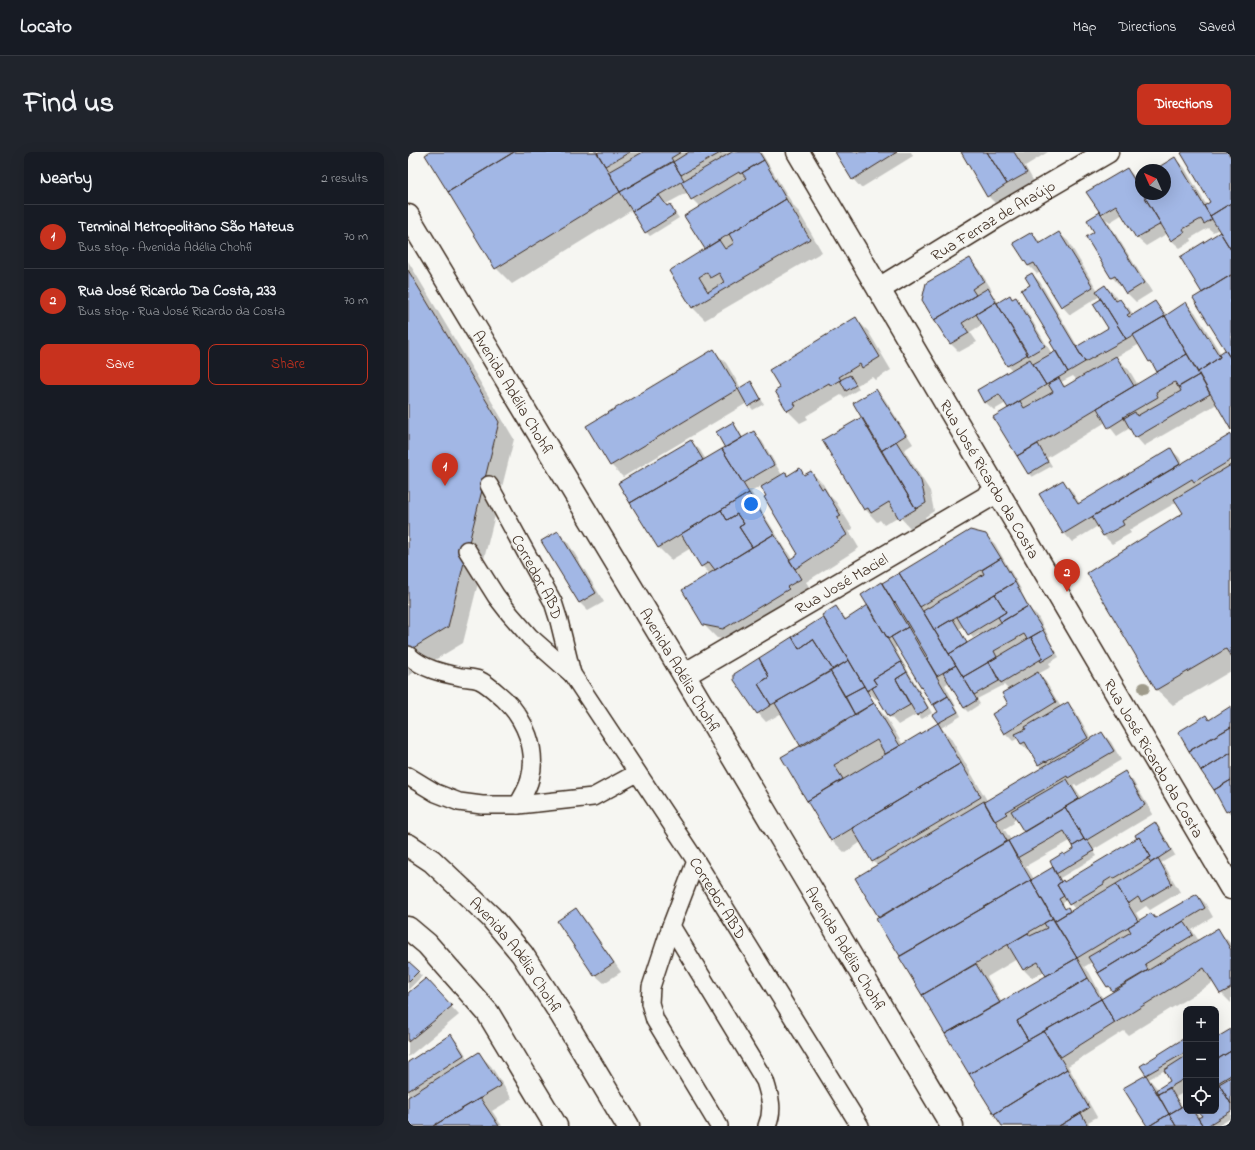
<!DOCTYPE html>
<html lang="en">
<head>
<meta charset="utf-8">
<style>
	:root { --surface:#171b24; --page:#20242c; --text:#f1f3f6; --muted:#9ea1a6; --line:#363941; --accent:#c8321e }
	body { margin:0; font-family:"Indie Flower",sans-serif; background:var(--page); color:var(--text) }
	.controls { position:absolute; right:12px; bottom:12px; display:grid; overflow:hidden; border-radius:8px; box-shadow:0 4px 16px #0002 }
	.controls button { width:36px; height:36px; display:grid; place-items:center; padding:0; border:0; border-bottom:1px solid var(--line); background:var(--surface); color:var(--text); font:20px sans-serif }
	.compass { position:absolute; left:727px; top:12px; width:36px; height:36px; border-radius:50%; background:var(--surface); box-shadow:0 4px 16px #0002; rotate:315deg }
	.you { position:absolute; left:343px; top:352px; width:14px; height:14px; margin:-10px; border:3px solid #fff; border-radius:50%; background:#1a73e8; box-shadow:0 0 0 6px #1a73e833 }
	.badge { display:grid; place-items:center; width:26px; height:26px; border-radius:50%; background:var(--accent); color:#fff; font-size:13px; font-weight:700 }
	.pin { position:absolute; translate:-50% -33px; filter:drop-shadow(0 1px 2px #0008) }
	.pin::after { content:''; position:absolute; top:21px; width:14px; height:12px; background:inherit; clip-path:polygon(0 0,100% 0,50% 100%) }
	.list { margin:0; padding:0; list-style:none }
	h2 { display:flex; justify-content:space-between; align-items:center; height:52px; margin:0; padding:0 16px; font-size:17px }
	h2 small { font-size:13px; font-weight:400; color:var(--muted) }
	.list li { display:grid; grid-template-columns:26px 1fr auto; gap:12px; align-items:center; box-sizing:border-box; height:64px; padding:0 16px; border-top:1px solid var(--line) }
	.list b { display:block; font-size:15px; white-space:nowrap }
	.list p { margin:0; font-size:13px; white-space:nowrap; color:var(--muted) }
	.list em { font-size:13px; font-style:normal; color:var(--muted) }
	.actions { display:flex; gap:8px; padding:12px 16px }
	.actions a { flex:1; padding:9px 0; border:1px solid var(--accent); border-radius:8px; text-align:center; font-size:14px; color:var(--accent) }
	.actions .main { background:var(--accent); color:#fff }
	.icon { flex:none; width:22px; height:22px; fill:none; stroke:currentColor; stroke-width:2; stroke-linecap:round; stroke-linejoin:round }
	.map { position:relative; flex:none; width:823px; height:974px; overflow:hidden; border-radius:8px }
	header { display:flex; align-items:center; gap:24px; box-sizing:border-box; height:56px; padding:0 20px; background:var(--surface); border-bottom:1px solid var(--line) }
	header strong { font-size:19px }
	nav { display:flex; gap:22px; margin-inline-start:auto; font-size:14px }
	.intro { display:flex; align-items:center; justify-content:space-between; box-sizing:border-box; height:96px; padding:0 24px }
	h1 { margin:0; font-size:28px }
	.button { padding:10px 18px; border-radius:8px; background:var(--accent); color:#fff; font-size:14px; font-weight:700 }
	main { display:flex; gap:24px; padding:0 24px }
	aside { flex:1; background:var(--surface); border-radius:8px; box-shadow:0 4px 16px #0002 }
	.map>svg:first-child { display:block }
	.shadow { fill:#0003; fill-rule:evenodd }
	.building { fill:#a2b7e5; stroke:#3b2a1e; fill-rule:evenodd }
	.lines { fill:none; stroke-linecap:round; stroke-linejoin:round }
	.lane-casing { stroke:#3b2a1e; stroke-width:20 }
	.street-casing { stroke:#3b2a1e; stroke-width:25 }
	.highway-casing { stroke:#3b2a1e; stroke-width:25 }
	.lane { stroke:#f6f6f2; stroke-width:17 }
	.street { stroke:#f6f6f2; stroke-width:22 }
	.highway { stroke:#f6f6f2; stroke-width:22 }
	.tree { fill:#9f9b8b }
	.labels { text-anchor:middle; stroke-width:3; stroke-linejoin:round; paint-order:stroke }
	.street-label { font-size:16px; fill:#3b2a1e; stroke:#f6f6f2 }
</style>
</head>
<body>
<header>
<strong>Locato</strong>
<nav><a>Map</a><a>Directions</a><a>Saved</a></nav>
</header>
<div class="intro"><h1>Find us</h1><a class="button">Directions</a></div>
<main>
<aside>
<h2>Nearby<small>2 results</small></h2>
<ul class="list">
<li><span class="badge">1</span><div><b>Terminal Metropolitano São Mateus</b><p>Bus stop · Avenida Adélia Chohfi</p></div><em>70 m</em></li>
<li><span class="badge">2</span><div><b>Rua José Ricardo Da Costa, 233</b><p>Bus stop · Rua José Ricardo da Costa</p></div><em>70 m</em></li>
</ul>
<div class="actions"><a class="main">Save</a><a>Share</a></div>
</aside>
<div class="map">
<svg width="823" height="974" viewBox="0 0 823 974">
	<rect width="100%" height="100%" fill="#f6f6f2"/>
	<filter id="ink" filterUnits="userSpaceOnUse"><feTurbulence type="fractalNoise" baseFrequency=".025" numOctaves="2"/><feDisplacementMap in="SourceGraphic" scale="8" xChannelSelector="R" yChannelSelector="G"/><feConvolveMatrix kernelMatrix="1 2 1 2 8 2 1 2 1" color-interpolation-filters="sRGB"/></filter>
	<g filter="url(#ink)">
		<!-- shadow -->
		<path class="shadow" d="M18,0h335l34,56 4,4 23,40 -117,68 -12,-12 -23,-36 36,-23 -6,-42 -8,-8 -4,-7 -22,12 1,3 2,-1 4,4 6,8 -29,18 -4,-4 -14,-22 -120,74 -16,-16z
			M428,0h75l2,4 -52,32 -8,-9z
			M555,0h85l-23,14 9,16 -38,22 -8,-8z
			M777,0h45l1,1v274l-14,-23 -73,42 -8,-9 -6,-9 -13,8 -11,-14 -59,36 5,8 -20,11 -4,-4 -33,-56 15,-9 -4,-5 -12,7 -9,-8 27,-32 -4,-4 -25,-42 -13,8 7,10 -18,10 -8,-8 -28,-45 47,-39 8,8 14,22 -2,1 9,12 16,-4 9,8 28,47 5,-2 -25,-67v-11l8,8 38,65 31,-19 -7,-28 -2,-4 -30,19 -8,-9 -21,-34 -4,2 -8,-8 -14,-23 17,-10 9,10 18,-10 9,8 30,50 7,-5 9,8 4,7 2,-1 9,8 5,8 21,-14 12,13 19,-11 9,8 26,42 5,-4 -22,-57 18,-60 -3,-4 -6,3 -5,-4 -17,10 1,3 -12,7 -9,-8 -3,-7 -22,13 -9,-8 -14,-24 -13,8 -4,-3 46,73 -16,10 -9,-9 -5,-8 -2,1 -8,-9 -16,-44 8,-17 -16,-24 39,-23 8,8 6,10v7h24v-24h-9l19,-11 9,8 23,39 5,-3zM732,192l10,17 9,11 -21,13 -9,-15 -13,-13zM665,224l4,4 -11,7 -5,-5z
			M0,109l106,178 -51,204 -55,33z
			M448,167l12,12 23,39 -16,10 -3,-3 -15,8 2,4 -15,9 -3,-3 -35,21 2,3 -8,4 -12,-12 -11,-20z
			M306,199l12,12 15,25 9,-6 4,4 10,18 -11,6 -6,-7 -124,74 -12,-12z
			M468,238l8,8 29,46 -9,6 26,41 4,20 -9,6 2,5 -14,9 -14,-15 -15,9 -4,-5 -3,2 -12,-13 -2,-92z
			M325,272l4,4 6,10 10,-5 9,8 20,34 3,-2 4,3 11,-6 6,6 5,-4 12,12 7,12 6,6 17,27 -4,2 10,17 -53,34 6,9 -76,50 -19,-3 -13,-13 6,-51 -8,-8 -11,-18 -20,12 -12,-12 -40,-65 72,-42 9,9 6,10 19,-6zM353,334l39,68 -8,5 -33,-52 1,-1 -9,-14z
			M823,283v236l-58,34 -16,-15 -69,-117 97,-60 -8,-11 -48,28 2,3 -19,11 -8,-8 -6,-10 -26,16 -8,-9 -1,-52 8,9 9,14 90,-55 9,8 4,7z
			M562,379l16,4 9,9 27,47 -1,1 11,19 5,4 13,24h-1l10,18 -10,6 2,4 -13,7 8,8 15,25 7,-4 8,9 16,28 10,-7 9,9 10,18 -44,26 -2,-2 -2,1 9,13 43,-25 8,8 20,33 -60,36 4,6 -37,22 2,4 2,1 74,-44 17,-16 4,4 16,28 -14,8 5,5 14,24 -30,18 -4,-4 -10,7 5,8 15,-2 41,-24 8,8 8,14 -21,13 7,11 18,-12 14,15v59l-10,-10 -7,-11 -86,53 -4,-4 -56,35 29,51 -9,5 3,4h-88l-103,-169 1,-1 -5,-9 -5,-5 -13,-76 -5,-5 -12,-19 -16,11 -13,-13 -49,-82 19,-11 -20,-34 -16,9 -8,-9 -23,-38 89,-58 12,-9 11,12 22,-14 -6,-11zM556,474l9,12 6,-4 1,2 -12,8 -9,-15zM490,494l35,59 6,7 -5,3 5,9 -36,21 -17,-28 -8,-8 -10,-17 8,7 2,-1 12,18 8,9 19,-11 5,5 10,-6 -37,-65zM541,530l15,26 4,4 12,-8 -3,-5 27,-14 5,5 1,14 -5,29 8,8 6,-3 2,6 9,8 1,-1 7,13 5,5 -55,33 -38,-65 -9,-9 20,-12 -16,-31zM609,666l8,14 -14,8 -7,-11 10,-6 -1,-2zM662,689l6,9 -12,6 -10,11 -20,12 -8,-13zM659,748l8,9 -4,3 -3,-3 -2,1 -3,-7zM609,807l6,10 9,9 13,-7 3,5 -46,27 -15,-26zM684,810l15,24 6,6 -10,7 -14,-27 -5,-5z
			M150,380l9,9 37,61 -16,9 -8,-8 -38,-61z
			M823,555v108l-4,-4 -21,-94 4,3z
			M168,758l8,8 37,54 -17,11 -9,-8z
			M0,811l14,13 -14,14z
			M26,836l25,27 -51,42v-63z
			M823,878v88l-13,8h-70l-23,-37 23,-14 -1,-1 36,-34 3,3v48l-10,6 6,10 4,-2v6h9l5,7 4,-1 -4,-6h16v-72zM757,918l7,11 -14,8 -9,-10z
			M43,884l8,8 10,16 10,-6 12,12 21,33 -20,12 10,15h-94v-63z"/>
		<!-- building -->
		<path class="building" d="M22,0h84l-66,40 -23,-37z
			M106,0h83l23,40 -125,77 -47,-77z
			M191,0h31l-25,14 -8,-13z
			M235,0h38l-10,6 2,3 -53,31 -12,-20z
			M281,0h33l-41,23 -8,-13z
			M324,0h27l5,8 -24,14 -1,-2 -48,28 -10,-18z
			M427,0h62l-45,28z
			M553,0h26l20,32 -20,13z
			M579,0h27l13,21 -20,11z
			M775,0h45l3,6v45l-21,13 -6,-10 6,-4 -29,-49z
			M767,5l37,62 -8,5 -3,-5 -18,10 2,3 -14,9 -28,-47h22v-24h-11z
			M356,8l22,39 -81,50 -21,-33 62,-38 -4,-5z
			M265,10l11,18 -52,31 -12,-19z
			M719,16l14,23v3h2l18,30 -25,14 -20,-33 -15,9 -15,-22z
			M251,43l8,11 3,-2 5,10 -30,19 -13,-22z
			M378,47l24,40 -118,69 -23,-37 50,-31 6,9 9,-6 -5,-9zM299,120l3,6 9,-5 5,9 -16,10 -9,-15z
			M823,51v47l-21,-34z
			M692,60l44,71 -18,11 -11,-18 -4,2 -25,-41 8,-5 -7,-12z
			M624,80l7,12 20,-12 34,55 -32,20 -27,-44 -6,3 -15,-23z
			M812,80l11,18v25l-29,18 -22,-36z
			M562,106l14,23 -12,8 4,6 -42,25 -12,-20 4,-17z
			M0,118l91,152 -51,205 -40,24z
			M624,121l53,89 -17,10 -18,-30 2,-1 -31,-51 9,-5 -5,-8z
			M823,123v84l-38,-61z
			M697,133l11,16 4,-2 10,14 -3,2 2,2 26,-16 10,15 -39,23 -30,-48z
			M580,136l8,14 -34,21 7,10 -19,11 -16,-24z
			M602,143l2,4 4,-2 29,49 -17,10 -31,-53z
			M693,147l25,40 -41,23 -9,-15 32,-19 -15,-24z
			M588,150l32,52 -21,12 -31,-52z
			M778,150l34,55 -22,15 -33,-56z
			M757,164l22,38 -30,18 -6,-11 -2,1 -16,-27z
			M448,165l24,40 -18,11 -2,-4 -21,13 2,3 -10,6 -2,-3 -35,20 2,3 -9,5 -12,-20 5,-3 -11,-18z
			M306,197l24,40 -128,77 -24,-40z
			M817,198l6,9v71l-33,-58 22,-15 -1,-3z
			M648,199l12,21 -22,13 -13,-21z
			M779,202l12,21 -21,12 -3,-5 -19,10 2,5 -35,20 1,1 -16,10 -11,-20z
			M708,204l18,30 -117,70 -24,-39 27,-16 4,7 29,-16 -5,-8 11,-6 5,9z
			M622,207l16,26 -38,23 -9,-14 -15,9 -7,-13z
			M442,223l6,10 -10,6 -6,-11z
			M791,223l11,19 -75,44 -11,-20 11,-6 2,4 44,-25 -2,-4z
			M343,229l10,18 -13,8 -10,-18z
			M468,237l30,46 -25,16 -28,-48z
			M454,265l54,92 -17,10 -10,-17 -18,11 -3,-5 -4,2 -42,-70z
			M325,270l9,16 -17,10 -9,-16z
			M346,279l20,34 -31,18 -21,-34z
			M823,282v26l-37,22 -2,-3 -70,42 2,4 -21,11 -11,-19z
			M283,288l12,20 -73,43 -12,-20z
			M488,289l25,40 5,22 -10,6 -35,-58z
			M630,292l10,18 -20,12 -11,-18z
			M763,296l9,16 -117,70 -24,-40 24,-14 15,24z
			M314,297l27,44 -91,55 -28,-45z
			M823,313v192l-5,-8 -70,41 -69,-117 96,-60 -9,-14z
			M392,316l4,7 7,-4 11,18 2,-1 17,28 -4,2 10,17 -52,34 -6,-9 9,-6 -34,-57 2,-1 -5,-9 25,-15 1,4z
			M341,341l25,41 -22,13 -13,-20 5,-3 -7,-10 -10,6 -6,-10z
			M313,358l6,10 10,-6 7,10 -5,3 13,20 -37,23 -6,-8 -8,5 -20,-33z
			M562,378l16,4 15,24 -81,49 -21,-34z
			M150,379l38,62 -17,10 -38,-62z
			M366,382l27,45 -14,8 2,2 -66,40 -20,-4 -21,-35z
			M593,406l14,24 -81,48 -11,-19 61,-37 -2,-4z
			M491,421l57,92 -19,11 -10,-17 1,-1 -33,-56 -1,1 -12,-20z
			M473,430l27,45 -20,12 -27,-44z
			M607,430l13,24 -27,16 -3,-5 8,-5 -11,-18z
			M587,442l11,18 -38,23 -11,-18z
			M460,453l33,57 -28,17 4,6 -10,6 -45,-76 14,-9 9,14z
			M620,454l15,24 -16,9 -3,-5 -30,17 3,6 -34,20 -14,-23z
			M415,465l26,43 -16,10 -20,-31 -14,10 -7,-12z
			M545,467l14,24 -18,11 -15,-24z
			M500,475l40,69 -16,9 -41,-68z
			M635,478l13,23 -15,9 -1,-2 3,-2 -12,-21z
			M384,485l7,12 14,-10 20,31 -62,35 -13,-21 11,-7 -10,-19z
			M623,485l12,21 -42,25 -12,-21z
			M351,506l10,19 -11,7 13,21 -14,9 -23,-34v-6z
			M441,508l15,26 -19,10 -15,-25z
			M493,510l6,10 -11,7 14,26 -21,12 -17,-29 5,-3 -4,-6z
			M581,510l10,19 -25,14 -11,-18z
			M548,513l21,35 -13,8 -21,-35z
			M422,519l25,44 -54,32 -26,-44z
			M499,520l21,36 -11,8 -21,-37z
			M630,520l18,30 -52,32 -12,-20 16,-10 -6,-11z
			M456,534l10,17 -19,12 -10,-19z
			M540,544l10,16 -20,11 -6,-8 6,-3 -4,-7z
			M660,550l20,36 -42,24 -1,-1 -7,4 -13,-23 -4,2 -6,-10 11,-5 -1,-2z
			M466,551l26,43 -15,8 -8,-14 -43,25 9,14 -36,22 -26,-44z
			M823,554v21l-42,24 -11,-19 28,-17 3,5z
			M530,571l23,40 -130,78 -24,-40z
			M823,575v26l-30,18 -12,-20z
			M694,580l12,19 -46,27 -1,-2 -62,36 2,2 -12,7 -11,-19z
			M823,601v27l-17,10 -13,-19z
			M553,611l20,34 -109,65 -20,-34z
			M717,619l20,34 -60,36 -20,-34z
			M659,627l12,20 -55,33 -13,-21z
			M823,628v29l-5,3 -12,-22z
			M576,649l23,40 -128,77 -24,-40z
			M657,655l19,32 -11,7 -9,-15 -47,27 -9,-17z
			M747,670l16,28 -20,13 -3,-5 3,-1 -12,-20 -2,2 -2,-4z
			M731,685l12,20 -38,22 -1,-2 -8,5v2l-35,21 -12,-20 6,-5 1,2z
			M676,687l1,2 2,-1 7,11 -38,23 -6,-13 13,-8 1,2 10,-6 -1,-3z
			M600,689l23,39 -131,76 -9,-14 -1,1 -14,-24z
			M750,706l14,26 -31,18 -3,-5 -10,7 -12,-20z
			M645,715l8,15 -4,3 7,11 -5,3 6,10 3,-2 2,4 -16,10 -23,-41z
			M623,728l22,38 -131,77 -23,-38z
			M708,732l22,37 -61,37 -23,-37z
			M789,742l8,14 -107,65 -10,-16 43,-25 -3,-5 23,-14 4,5z
			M168,756l38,55 -20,13 -37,-55z
			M645,766l24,40 -31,18 -8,-14 -15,8 -15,-25 20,-12 2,3 17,-8 -3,-5z
			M776,769l9,14 -48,29 3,6 -36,21 -3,-5 -2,1 -9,-14z
			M810,776l13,22v38l-11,6 -16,-26 -89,55 -14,-24z
			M669,806l11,20 -71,43 11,19 -59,34 -24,-40z
			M0,809l11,10 -11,11z
			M568,812l24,39 -55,31 -23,-39z
			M18,826l26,28 -44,36v-49z
			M680,826l13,21 -73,41 -11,-19z
			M693,847l14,24 -54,34 -17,-26z
			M823,877v22l-15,9v-22z
			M636,879l23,38 -73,45 -25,-40z
			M43,882l13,21 -56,36v-29z
			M775,887l3,4v9l-40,23 -6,-9z
			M823,899v24l-15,9v-24z
			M71,900l22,34 -68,40h-25v-29z
			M778,904v22l-28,16 -2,-4 14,-9 -6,-11z
			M659,917l22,39 -30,18h-57l-8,-12z
			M738,923l23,39 -20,12h-2l-24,-38z
			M823,925v27l-12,-20z
			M811,932l12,20v7l-24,15h-4l-5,-8 4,-2 -4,-5h18v-25z
			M762,936l11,19 -12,7 -11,-20z
			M72,946l19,28h-66z
			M778,952v7h7l10,15h-27l-7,-12z
			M673,961l7,13h-29z
			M761,962l7,12h-27z"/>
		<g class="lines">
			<!-- lane casing -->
			<g class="lane-casing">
				<g id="lane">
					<path id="s1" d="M81,333l64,117 6,19 13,53"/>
					<path id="s2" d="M59,398l29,46 14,18 20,23 42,37 124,187 164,265"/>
					<path d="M0,503c15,14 34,18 53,22 6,1 13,1 18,3 9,4 18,13 25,19 21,20 34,51 26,80 -2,9 -8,18 -12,26"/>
					<path d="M0,624l28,17 23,9 23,3h36l75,-8 44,-24"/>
					<path d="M288,709l-25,65 -20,61 -1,16 5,17 64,106"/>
					<path d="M263,774l94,155c5,16 9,29 2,45"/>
				</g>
			</g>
			<!-- street casing -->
			<g class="street-casing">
				<g id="street">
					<path id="s3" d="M390,0l433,736"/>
					<path id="s4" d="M471,137l115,-71 113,-66"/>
					<path id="s5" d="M276,523l314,-184"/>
					<path d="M0,776l19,16 61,69 68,113"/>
				</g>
			</g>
			<!-- highway casing -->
			<g class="highway-casing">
				<g id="highway">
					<path id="s6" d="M0,64l276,459 268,451"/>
					<path id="s7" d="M0,693l24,16 59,56 31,37 40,62 66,110"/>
				</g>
			</g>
			<!-- lane -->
			<use href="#lane" class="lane"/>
			<!-- street -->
			<use href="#street" class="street"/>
			<!-- highway -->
			<use href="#highway" class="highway"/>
		</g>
		<!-- trees -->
		<circle class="tree" cx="736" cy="536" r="6"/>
	</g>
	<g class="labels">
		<!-- street labels -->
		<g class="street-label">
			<text dy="6" stroke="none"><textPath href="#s4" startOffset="133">Rua Ferraz de Araújo</textPath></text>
			<text dy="6" stroke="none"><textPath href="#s6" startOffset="206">Avenida Adélia Chohfi</textPath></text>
			<text dy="6" stroke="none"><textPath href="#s3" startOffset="379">Rua José Ricardo da Costa</textPath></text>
			<text dy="6" stroke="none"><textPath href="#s1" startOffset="104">Corredor ABD</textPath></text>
			<text dy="6" stroke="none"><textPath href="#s5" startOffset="182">Rua José Maciel</textPath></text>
			<text dy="6" stroke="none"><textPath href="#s6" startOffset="530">Avenida Adélia Chohfi</textPath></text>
			<text dy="6" stroke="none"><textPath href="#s3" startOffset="703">Rua José Ricardo da Costa</textPath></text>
			<text dy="6" stroke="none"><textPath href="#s2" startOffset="431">Corredor ABD</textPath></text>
			<text dy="6" stroke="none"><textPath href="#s6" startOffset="854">Avenida Adélia Chohfi</textPath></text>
			<text dy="6" stroke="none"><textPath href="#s7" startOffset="156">Avenida Adélia Chohfi</textPath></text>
		</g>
	</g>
</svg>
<div class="controls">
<button>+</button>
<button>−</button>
<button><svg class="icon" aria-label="locate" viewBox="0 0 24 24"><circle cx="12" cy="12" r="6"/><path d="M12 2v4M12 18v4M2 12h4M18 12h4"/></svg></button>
</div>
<svg class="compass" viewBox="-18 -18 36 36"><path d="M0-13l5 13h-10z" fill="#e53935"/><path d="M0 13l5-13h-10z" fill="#9ea1a6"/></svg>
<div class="you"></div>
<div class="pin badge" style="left:37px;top:334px">1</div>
<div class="pin badge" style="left:659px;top:440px">2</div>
</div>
</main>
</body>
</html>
